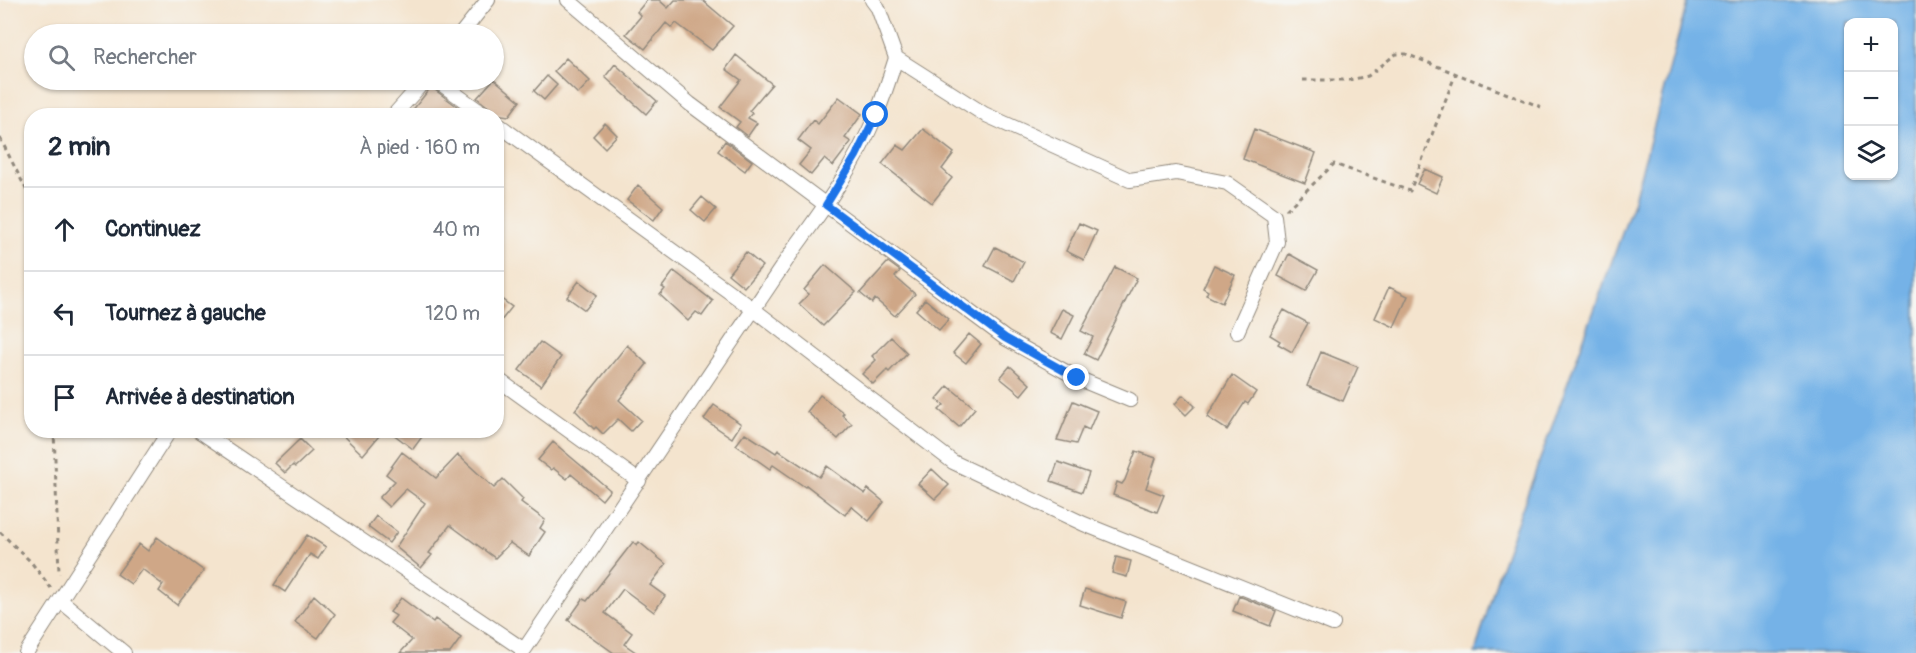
<!DOCTYPE html>
<html lang="fr">
<head>
<meta charset="utf-8">
<style>
	:root { --surface:#fff; --page:#f2f2f3; --text:#1f2937; --muted:#747a83; --line:#e0e1e3 }
	body { margin:0; font-family:Pangolin,sans-serif; background:var(--page); color:var(--text) }
	.controls { position:absolute; right:18px; top:18px; display:grid; overflow:hidden; border-radius:12px; box-shadow:0 2px 4px #0004 }
	.controls button { width:54px; height:54px; display:grid; place-items:center; padding:0; border:0; border-bottom:2px solid var(--line); background:var(--surface); color:var(--text); font:30px sans-serif }
	.stop { position:absolute; width:18px; height:18px; margin:-14px; border:4px solid #1a73e8; border-radius:50%; background:#fff }
	.stop.end { background:#1a73e8; border-color:#fff; box-shadow:0 2px 6px #0008 }
	.list { margin:0; padding:0; list-style:none }
	h2 { display:flex; justify-content:space-between; align-items:center; height:78px; margin:0; padding:0 24px; font-size:26px }
	h2 small { font-size:20px; font-weight:400; color:var(--muted) }
	.list li { display:grid; grid-template-columns:39px 1fr auto; gap:18px; align-items:center; box-sizing:border-box; height:84px; padding:0 24px; border-top:2px solid var(--line) }
	.list b { display:block; font-size:22px; white-space:nowrap }
	.list em { font-size:20px; font-style:normal; color:var(--muted) }
	.icon { flex:none; width:33px; height:33px; fill:none; stroke:currentColor; stroke-width:2; stroke-linecap:round; stroke-linejoin:round }
	.map { position:relative; flex:none; width:1916px; height:653px; overflow:hidden }
	.search { position:absolute; background:var(--surface); box-shadow:0 2px 4px #0004; left:24px; top:24px; width:480px; height:66px; display:flex; align-items:center; gap:15px; box-sizing:border-box; padding:0 21px; border-radius:33px; color:var(--muted); font-size:22px }
	.panel { position:absolute; background:var(--surface); box-shadow:0 2px 4px #0004; left:24px; top:108px; width:480px; height:330px; border-radius:24px }
	.map>svg:first-child { display:block }
	.water { fill:#75b2e7; stroke:#506e89; stroke-width:1.5; fill-rule:evenodd }
	.building { fill:#cfa787 }
	.lines { fill:none; stroke-linecap:round; stroke-linejoin:round }
	.street-casing { stroke:#90887c; stroke-width:16 }
	.path { stroke:#90887c; stroke-width:3; stroke-dasharray:4.5 4.5; stroke-linecap:butt }
	.street { stroke:#fff; stroke-width:14 }
	.route { stroke:#1a73e8; stroke-width:8 }
</style>
</head>
<body>
<div class="map">
<svg width="1916" height="653" viewBox="0 0 1916 653">
	<rect width="100%" height="100%" fill="#f6f6f2"/>
	<filter id="ink" filterUnits="userSpaceOnUse"><feTurbulence type="fractalNoise" baseFrequency=".0167" numOctaves="2"/><feDisplacementMap in="SourceGraphic" scale="12" xChannelSelector="R" yChannelSelector="G"/><feConvolveMatrix kernelMatrix="1 2 1 2 8 2 1 2 1" color-interpolation-filters="sRGB"/></filter>
	<filter id="wash" filterUnits="userSpaceOnUse"><feTurbulence type="fractalNoise" baseFrequency=".008" numOctaves="4" result="noise"/><feDisplacementMap in="SourceGraphic" scale="24" xChannelSelector="R" yChannelSelector="G"/><feGaussianBlur stdDeviation="1.35" result="paint"/><feColorMatrix in="noise" values="0 0 0 0 0 0 0 0 0 0 0 0 0 0 0 0 0 1.4 0 .05"/><feComposite in="paint" operator="in"/></filter>
	<g filter="url(#wash)">
		<rect width="100%" height="100%" fill="#f4e4ce"/>
		<!-- water -->
		<path class="water" d="M1688,0h228v653h-441l23,-78 135,-372zM1848,22h46v154h-46z"/>
		<g id="blocks">
			<!-- building -->
			<path class="building" d="M647,0h12l9,8 7,-8h27l31,26 -21,24 -36,-27 -4,5 -6,-5 -21,26 -19,-15 15,-18 -4,-4z
				M736,55l36,29 -23,27 3,2 -4,5 9,5 -9,13 -12,-9 4,-5 -20,-15 21,-27 -15,-11z
				M566,58l24,23 -12,13 -24,-23z
				M615,64l42,37 -11,13 -41,-37z
				M547,76l10,9 -13,15 -10,-9z
				M494,79l26,22 -11,15 -14,-2 -4,-5 -14,-11z
				M431,87l39,29h-62z
				M839,97l23,17 -17,24 6,4 -18,24 -9,-7 -13,16 -12,-10 12,-15 -13,-10 15,-20 5,4z
				M605,123l12,12 -12,13 -12,-12z
				M923,129l31,24 -12,16 10,9 -20,25 -50,-39 15,-19 8,5z
				M1254,129l62,24 -11,30 -62,-24z
				M725,141l27,20 -7,10 -27,-20z
				M1425,169l18,8 -7,16 -19,-9z
				M638,185l25,22 -9,13 -27,-20z
				M702,197l14,12 -11,13 -14,-12z
				M1079,223l18,8 -13,29 -18,-9z
				M995,247l29,15 -10,19 -29,-15z
				M746,252l16,14 -18,21 -16,-13z
				M1289,254l29,16 -12,21 -28,-15z
				M888,262l12,9 -5,6 20,17 -20,22 -20,-17 -3,4 -12,-10z
				M825,265l31,27 -33,34 -24,-22 10,-10 -5,-4z
				M1214,265l21,10 -13,28 -16,-8 2,-4 -5,-3z
				M1115,267l22,11 -41,82 -12,-6 9,-17 -12,-6z
				M674,271l39,30 -11,15 -6,-4 -8,9 -28,-26 5,-6 -3,-2z
				M579,281l18,14 -12,15 -18,-13z
				M1389,287l19,9 -14,31 -19,-9z
				M496,295l16,12 -16,20z
				M925,299l24,20 -10,11 -23,-20z
				M1062,309l12,6 -12,24 -12,-6z
				M1284,310l24,13 -16,29 -14,-8 2,-3 -10,-6z
				M969,334l12,10 -15,19 -13,-10z
				M891,337l16,16 -18,19 -2,-2 -14,14 -11,-10 14,-14 -4,-4z
				M540,342l21,15 -20,29 -22,-16z
				M627,345l20,19 -28,36 22,20 -10,11 -13,-12 -15,15 -7,-7 -2,2 -19,-19z
				M1321,352l37,15 -15,34 -36,-15z
				M1010,366l20,18 -9,11 -21,-17z
				M1232,375l24,17 -8,12 -3,-2 -18,28 -20,-13z
				M948,386l27,22 -16,19 -20,-17 5,-5 -7,-6z
				M820,395l24,18 -2,2 10,9 -14,15 -31,-27z
				M1183,395l12,11 -9,9 -11,-11z
				M1073,401l24,10 -8,19 -6,-3 -7,17 -19,-4z
				M714,405l27,19 -9,14 -28,-19z
				M337,430h47l-21,25z
				M388,430h39l-14,19z
				M745,433l31,20 2,-3 41,27 8,-11 38,28 3,-5 16,13 -15,19 -18,-15 -6,9 -39,-30 -1,2 -32,-22 -3,4 -34,-24z
				M300,439l12,12 -17,16 -2,-2 -8,8 -10,-10z
				M553,442l57,48 -8,10 -31,-26 -4,5 -14,-11 -2,2 -13,-10z
				M1136,451l20,7 -10,30 18,7 -7,17 -44,-17 4,-13 5,2 3,-4z
				M402,452l34,26 22,-23 36,33 9,-9 20,20 -2,3 24,18 -5,8 5,4 -16,24 -19,-13 -15,15 -45,-33 -21,28 3,2 -11,13 -25,-21 29,-44 -19,-14 -17,18 -10,-9 16,-17 -9,-7z
				M1058,462l31,11 -7,19 -31,-11z
				M932,469l17,16 -14,14 -17,-15z
				M376,516l21,16 -8,11 -21,-16z
				M307,535l19,12 -8,12 -8,-5 -25,38 -11,-7z
				M157,537l47,34 -27,34 -18,-14 4,-6 -21,-16 -11,15 -14,-10 22,-30 9,7z
				M633,542l4,3 2,-3 27,22 -16,21 15,11 -11,16 -31,-23 -18,24 27,20 -8,11 13,9h-23l-46,-33 15,-21 4,2z
				M1116,557l15,4 -4,16 -15,-4z
				M1085,589l41,13 -5,16 -41,-13z
				M314,595l21,19 -17,24 -23,-16z
				M1239,596l37,15 -6,15 -37,-15z
				M401,598l32,24 2,-3 26,19 -11,15h-50l12,-13 -22,-17 6,-7 -6,-4z"/>
		</g>
	</g>
	<g filter="url(#ink)">
		<use href="#blocks" fill-opacity="0" stroke="#90887c" stroke-width="1.5"/>
		<g class="lines">
			<!-- street casing -->
			<g class="street-casing">
				<path id="street" d="M568,0l122,104 315,234 72,40 53,22
					M872,0l6,8 18,50 88,56 146,66 46,-7 51,10 47,33 3,26 -40,90
					M461,34l27,-34
					M436,80l50,36
					M393,116l32,-36
					M496,123l257,186 200,153 131,62 249,100
					M496,378l143,103
					M198,430l326,220
					M60,600l64,53
					M26,653l144,-223
					M522,653l272,-404c31,-42 62,-86 82,-134 8,-19 14,-38 20,-57"/>
			</g>
			<!-- path -->
			<path class="path" d="M1303,80h46l19,-4 28,-22h10l135,53
				M0,138l32,63
				M1286,210l48,-46 76,27 46,-118
				M54,430l5,144
				M0,532l31,30 20,26"/>
			<!-- street -->
			<use href="#street" class="street"/>
		</g>
	</g>
	<g class="lines" filter="url(#ink)">
		<!-- route -->
		<path class="route" d="M876,115l-20,41 -30,49 179,133 72,40"/>
	</g>
</svg>
<div class="controls">
<button>+</button>
<button>−</button>
<button><svg class="icon" aria-label="layers" viewBox="0 0 24 24"><path d="M12 4l9 5-9 5-9-5zM3 14l9 5 9-5"/></svg></button>
</div>
<div class="stop" style="left:876px;top:115px"></div>
<div class="stop end" style="left:1077px;top:378px"></div>
<div class="search"><svg class="icon" aria-label="search" viewBox="0 0 24 24"><circle cx="10" cy="10" r="6"/><path d="M15 15l6 6"/></svg>Rechercher</div>
<section class="panel">
<h2>2 min<small>À pied · 160 m</small></h2>
<ul class="list">
<li><svg class="icon" aria-label="ahead" viewBox="0 0 24 24"><path d="M12 20V5M6 11l6-6 6 6"/></svg><div><b>Continuez</b></div><em>40 m</em></li>
<li><svg class="icon" aria-label="left" viewBox="0 0 24 24"><path d="M17 20v-9H6M10 6l-5 5 5 5"/></svg><div><b>Tournez à gauche</b></div><em>120 m</em></li>
<li><svg class="icon" aria-label="arrive" viewBox="0 0 24 24"><path d="M6 21V4h12l-3 4 3 4H6"/></svg><div><b>Arrivée à destination</b></div></li>
</ul>
</section>
</div>
</body>
</html>
